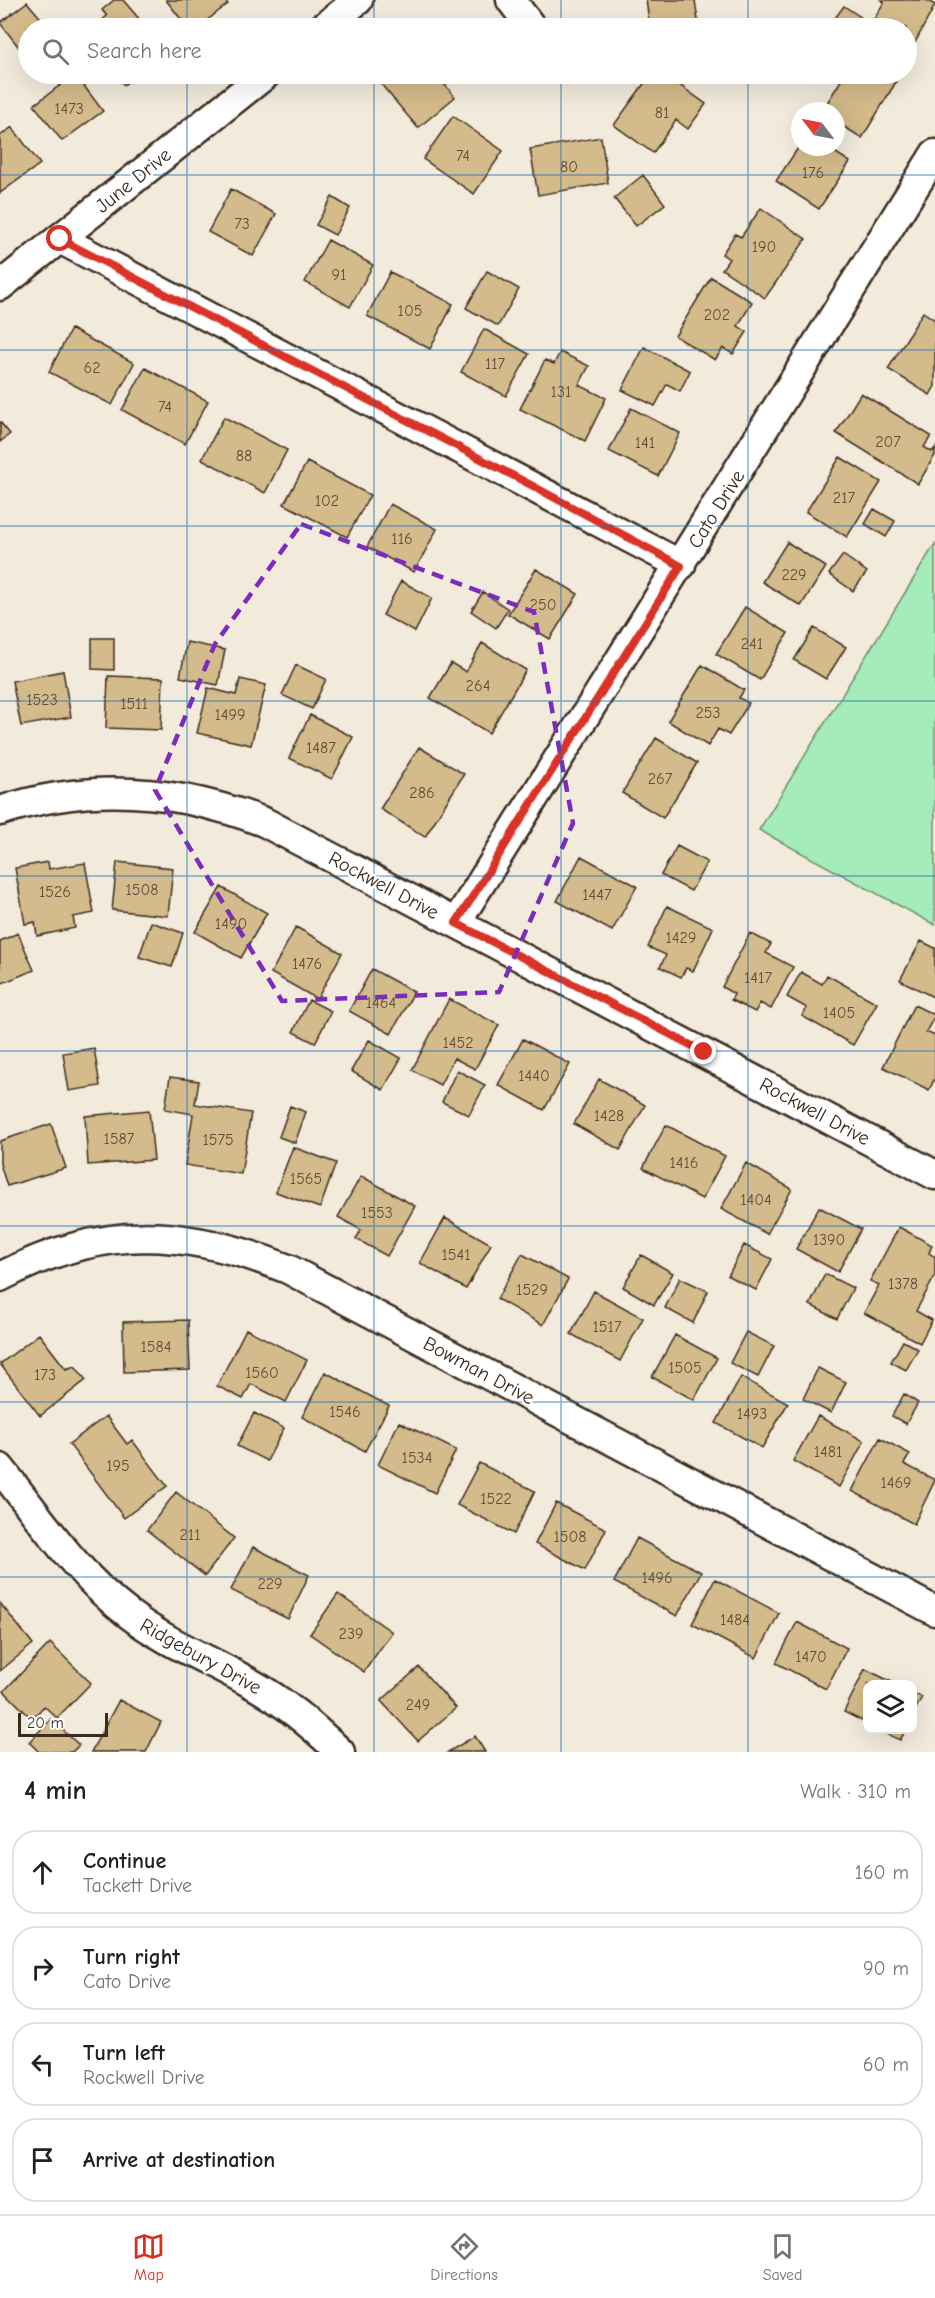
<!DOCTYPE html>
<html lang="en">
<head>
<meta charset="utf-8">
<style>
	:root { --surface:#fff; --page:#f2f2f2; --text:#202124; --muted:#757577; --line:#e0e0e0; --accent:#d93025 }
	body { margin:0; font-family:"Comic Neue",sans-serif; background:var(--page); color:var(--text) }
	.controls { position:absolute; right:18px; bottom:18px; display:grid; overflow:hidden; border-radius:12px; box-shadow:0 6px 24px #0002 }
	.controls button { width:54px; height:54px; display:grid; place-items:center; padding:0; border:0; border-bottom:2px solid var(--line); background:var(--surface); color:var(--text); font:30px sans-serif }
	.compass { position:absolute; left:791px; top:102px; width:54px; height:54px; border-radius:50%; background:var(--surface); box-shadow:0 6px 24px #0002; rotate:302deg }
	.scale { position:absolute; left:18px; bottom:15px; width:90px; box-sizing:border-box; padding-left:6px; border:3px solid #3b2a1e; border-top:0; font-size:16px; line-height:21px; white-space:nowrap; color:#3b2a1e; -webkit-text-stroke:4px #fff; paint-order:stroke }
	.stop { position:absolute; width:18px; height:18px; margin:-14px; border:4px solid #d93025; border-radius:50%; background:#fff }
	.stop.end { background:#d93025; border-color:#fff; box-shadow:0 2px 6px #0008 }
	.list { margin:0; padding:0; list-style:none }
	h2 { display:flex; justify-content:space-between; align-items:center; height:78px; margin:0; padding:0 24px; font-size:26px }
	h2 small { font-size:20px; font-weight:400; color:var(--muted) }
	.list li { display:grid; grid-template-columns:39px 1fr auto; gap:18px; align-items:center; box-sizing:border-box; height:84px; margin:0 12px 12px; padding:0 12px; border:2px solid var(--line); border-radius:24px }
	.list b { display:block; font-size:22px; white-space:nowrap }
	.list p { margin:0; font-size:20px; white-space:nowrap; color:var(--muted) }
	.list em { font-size:20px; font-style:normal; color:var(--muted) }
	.icon { flex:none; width:33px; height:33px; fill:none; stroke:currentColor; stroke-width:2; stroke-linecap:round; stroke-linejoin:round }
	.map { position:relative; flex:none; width:935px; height:1752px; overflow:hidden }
	.search { position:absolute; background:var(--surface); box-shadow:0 6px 24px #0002; left:18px; right:18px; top:18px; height:66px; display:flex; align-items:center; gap:15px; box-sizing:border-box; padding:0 21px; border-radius:33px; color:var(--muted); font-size:22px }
	.sheet { height:462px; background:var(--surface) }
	nav { display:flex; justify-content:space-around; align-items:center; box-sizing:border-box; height:84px; border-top:2px solid var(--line); background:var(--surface); font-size:16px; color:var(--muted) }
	nav a { display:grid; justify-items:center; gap:3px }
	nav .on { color:var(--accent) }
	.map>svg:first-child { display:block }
	.green { fill:#a4edba; stroke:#708c6c; stroke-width:1.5 }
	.building { fill:#d4bb8b; stroke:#3b2a1e; stroke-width:1.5 }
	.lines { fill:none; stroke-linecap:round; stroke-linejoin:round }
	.minor-casing { stroke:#3b2a1e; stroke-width:33 }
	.minor { stroke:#fff; stroke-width:28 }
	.route { stroke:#d93025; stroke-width:8 }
	.marked { fill:none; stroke:#7b2cbf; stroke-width:4.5; stroke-dasharray:12 8; stroke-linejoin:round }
	.grid { fill:none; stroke:#1f6fb2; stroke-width:1.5; stroke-opacity:0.55 }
	.labels { text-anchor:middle; stroke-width:5; stroke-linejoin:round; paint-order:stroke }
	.number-label { font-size:16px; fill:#614e39 }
	.street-label { font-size:20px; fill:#3b2a1e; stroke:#fff }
</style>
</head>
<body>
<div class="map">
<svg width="935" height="1752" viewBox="0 0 935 1752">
	<rect width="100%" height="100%" fill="#f2ebdc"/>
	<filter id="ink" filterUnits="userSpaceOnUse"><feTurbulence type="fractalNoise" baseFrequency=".0167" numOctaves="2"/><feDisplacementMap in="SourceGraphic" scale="12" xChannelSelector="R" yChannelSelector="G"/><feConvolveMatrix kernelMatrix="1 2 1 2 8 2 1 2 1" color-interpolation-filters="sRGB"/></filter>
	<g filter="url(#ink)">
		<!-- green -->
		<path class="green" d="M935,544v381l-176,-95z"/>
		<!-- building -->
		<path class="building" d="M114,0h9l24,28h-48l-3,-3 11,-9 -5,-6z
			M166,0h58l4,4 -31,24h-9z
			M646,0h49l4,28h-49z
			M881,0h45l9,5 -25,47 -4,-2v-22h-37l15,-26z
			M27,2l22,26h-21v31l-28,-36z
			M844,6l24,16 -4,6h-29l-5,-3z
			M75,74l28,37 -41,30 -28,-36z
			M114,74h23l-13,11z
			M377,74h59l19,23 -37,31 -44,-52z
			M651,74h13l42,30 -18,25 -12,-9 -23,33 -39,-28z
			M845,74h36l15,8 -34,56 -26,-16v-11h-14z
			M453,116l50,35 -29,43 -51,-35z
			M12,127l28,37 -40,29v-57z
			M601,137l7,46 -70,12 -8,-46z
			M800,145v2h27l23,15 -31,47 -43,-28z
			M643,175l22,29 -29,22 -22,-28z
			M231,189l45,25 -23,42 -45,-24z
			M332,197l18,11 -15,27 -19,-10z
			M761,208l45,31 -41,59 -43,-29 7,-10 -7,-5 13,-20 6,3z
			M328,240l45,25 -23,42 -45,-25z
			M487,271l32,18 -21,37 -32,-18z
			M390,272l63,32 -23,45 -63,-33z
			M711,277l41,25 -14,24 9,6 -14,22 -10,-6 -8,12 -40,-24z
			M923,312l12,8v66l-5,9 -42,-26z
			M71,329l63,34 -22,42 -63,-33z
			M484,329l45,25 -23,42 -45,-24z
			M644,347l46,24 -10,20 -13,-7 -12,22 -33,-16z
			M560,352l29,14 -10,19 27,13 -21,43 -65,-32 25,-49 9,4z
			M145,368l63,33 -23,43 -63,-34z
			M861,393l70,43 -7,11 8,5 3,-4v7l-17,29 -82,-51z
			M631,408l49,25 -22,43 -49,-25z
			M224,417l63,33 -22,43 -63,-34z
			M0,422l10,12 -10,8z
			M840,457l41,25 -34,55 -41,-25z
			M307,462l63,33 -23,42 -63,-33z
			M390,504l47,25 -23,43 -47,-25z
			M874,509l21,12 -9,16 -21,-13z
			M787,542l39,25 -25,39 -39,-24z
			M843,555l24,17 -14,19 -24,-17z
			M536,569l42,25 -28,45 -42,-25z
			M401,581l31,17 -17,34 -32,-17z
			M483,592l25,17 -12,19 -25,-17z
			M745,607l43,26 -28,47 -44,-26z
			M814,628l32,19 -20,32 -32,-19z
			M92,638h22v32l-22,-1z
			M187,642l38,8 -7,35 -38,-8z
			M482,643l44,27 -37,63 -59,-35 21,-35 15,9z
			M296,665l30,14 -14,30 -30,-14z
			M702,665l42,25 -5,8 10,5 -20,32 -11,-6 -10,17 -40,-25z
			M63,671l8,46 -50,9 -9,-45z
			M108,676l55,2 -2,52 -55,-2z
			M240,679l26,6 -15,60 -54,-12 11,-45 28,7z
			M310,715l43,22 -21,42 -43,-21z
			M656,738l41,25 -34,55 -41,-25z
			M419,747l45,27 -39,63 -45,-28z
			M677,846l30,16 -16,29 -30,-16z
			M581,856l56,30 -25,45 -55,-30z
			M48,862l1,7 36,-6 9,50 -21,4 2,11 -38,8 -2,-14 -10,2 -10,-56z
			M117,862l56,6 -5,48 -56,-6z
			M221,887l46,26 -26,45 -46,-26z
			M667,906l46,22 -20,43 -7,-3 -5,9 -21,-10 6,-12 -18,-8z
			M151,922l32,11 -11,34 -33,-10z
			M296,927l46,26 -25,46 -46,-26z
			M18,933l16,37 -34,14v-43z
			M750,933l21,11 -5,9 27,14 -22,42 -11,-6 -5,9 -24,-12 3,-6 -12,-7z
			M921,941l14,7v50l-35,-18z
			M372,969l42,23 -23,42 -42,-23z
			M801,972l21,12 5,-9 50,28 -24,42 -51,-29 5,-8 -20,-11z
			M449,999l50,26 -24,44 -21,-11 -14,27 -28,-15z
			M309,1000l22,11 -16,32 -22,-11z
			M914,1005l21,10 -9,17 9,4v42l-6,12 -46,-23z
			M523,1039l47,25 -26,46 -46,-25z
			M369,1040l32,18 -18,32 -32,-19z
			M94,1048l6,38 -31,5 -6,-38z
			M457,1070l28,15 -16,30 -27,-13z
			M170,1077l29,4 -4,23 56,9 -10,61 -56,-9 8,-51 -28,-5z
			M599,1079l46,26 -25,45 -46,-26z
			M290,1106l16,6 -11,31 -16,-6z
			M149,1110l5,50 -66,5 -3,-49z
			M51,1124l15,44 -59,18 -7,-22v-23z
			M666,1125l59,31 -23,43 -59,-31z
			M293,1147l43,16 -16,45 -44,-16z
			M746,1163l46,26 -25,45 -46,-25z
			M361,1176l54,30 -28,50 -31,-17 5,-9 -23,-13z
			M819,1207l42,22 -23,43 -42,-23z
			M445,1218l46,26 -25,45 -46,-26z
			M899,1227l33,18 -3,8 6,4v19l-19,35 16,9 -12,23 -56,-30 15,-28 -9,-4z
			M744,1245l28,14 -16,31 -28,-14z
			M522,1254l46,25 -25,46 -46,-26z
			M641,1255l32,18 -19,32 -31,-18z
			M825,1274l28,14 -16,31 -27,-14z
			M680,1278l28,13 -15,32 -28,-15z
			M594,1291l49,27 -23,43 -49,-27z
			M188,1320l2,50 -66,2 -1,-50z
			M246,1329l61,31 -21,42 -35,-18 -8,15 -26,-13z
			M746,1332l28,14 -16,31 -28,-14z
			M39,1334l27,35 9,-3 11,14 -46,36 -40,-52z
			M675,1335l42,23 -23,42 -42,-23z
			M903,1341l15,8 -12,21 -15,-8z
			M818,1368l28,14 -15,31 -28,-14z
			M325,1372l64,34 -24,45 -63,-34z
			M741,1377l47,26 -26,45 -46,-25z
			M904,1394l14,9 -12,21 -14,-8z
			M254,1413l30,15 -17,33 -30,-15z
			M106,1416l21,28 5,-4 35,46 -43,32 -55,-74z
			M818,1416l46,25 -25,46 -46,-26z
			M399,1422l57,28 -21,43 -57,-28z
			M880,1438l30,16 -6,10 31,16 -21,44 -62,-33z
			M479,1463l56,28 -21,43 -57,-29z
			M176,1492l58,46 -29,38 -58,-46z
			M556,1503l50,26 -21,41 -50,-26z
			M637,1538l64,34 -24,44 -63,-34z
			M253,1547l56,28 -21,44 -57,-29z
			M715,1579l64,34 -23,45 -64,-34z
			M338,1594l54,38 -28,40 -54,-38z
			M0,1603l33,41 -33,27z
			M797,1622l50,26 -21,41 -50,-26z
			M50,1643l41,40 -34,35 -13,-12 -12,13 -28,-28z
			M419,1667l37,41 -38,33 -37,-40z
			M865,1669l31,15h-28v40l-24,-12z
			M912,1693l10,4 -10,19z
			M119,1700l42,22 -15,30h-55z
			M51,1719l28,26 -7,7h-33l-10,-10z
			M878,1730h28l-6,10z
			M475,1736l10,16h-37z"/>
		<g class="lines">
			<!-- minor casing -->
			<g class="minor-casing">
				<path id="minor" d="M511,0l21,28
					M323,28l35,-28
					M60,239l621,326
					M0,286l266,-212
					M0,811c88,-29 178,-22 264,11l671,353
					M456,923l479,-769
					M0,1277c101,-53 183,-50 288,-8l647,342
					M0,1468c40,50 78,108 130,147 38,29 83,46 124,70 32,18 59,41 86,67"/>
			</g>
			<!-- minor -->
			<use href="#minor" class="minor"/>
		</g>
	</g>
	<g class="lines" filter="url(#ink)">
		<!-- route -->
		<path class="route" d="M60,239l471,246 150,81 -225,357 248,129"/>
	</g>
	<!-- marked area -->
	<path class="marked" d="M301,524l233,88 39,211 -74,169 -217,9 -127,-211 60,-146z"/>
	<!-- grid -->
	<path class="grid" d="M187,0v28M374,0v28M561,0v28M748,0v28M187,74v1678M374,74v1678M561,74v1678M748,74v1678M0,175h935M0,350h935M0,526h935M0,701h935M0,876h935M0,1051h935M0,1226h935M0,1402h935M0,1577h935"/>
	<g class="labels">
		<!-- number labels -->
		<g class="number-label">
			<text x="69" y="114">1473</text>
			<text x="662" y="118">81</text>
			<text x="463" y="161">74</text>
			<text x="569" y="172">80</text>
			<text x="813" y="178">176</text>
			<text x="242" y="229">73</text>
			<text x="764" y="252">190</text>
			<text x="339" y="280">91</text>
			<text x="410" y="316">105</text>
			<text x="717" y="320">202</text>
			<text x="495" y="369">117</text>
			<text x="92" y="373">62</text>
			<text x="561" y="397">131</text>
			<text x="165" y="412">74</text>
			<text x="888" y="447">207</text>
			<text x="645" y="448">141</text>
			<text x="244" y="461">88</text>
			<text x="844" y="503">217</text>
			<text x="327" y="506">102</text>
			<text x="402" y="544">116</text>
			<text x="794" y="580">229</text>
			<text x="543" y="610">250</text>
			<text x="752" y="649">241</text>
			<text x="478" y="691">264</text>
			<text x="42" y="705">1523</text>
			<text x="134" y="709">1511</text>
			<text x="708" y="718">253</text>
			<text x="230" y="720">1499</text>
			<text x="321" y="753">1487</text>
			<text x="660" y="784">267</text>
			<text x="422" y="798">286</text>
			<text x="142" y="895">1508</text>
			<text x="55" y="897">1526</text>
			<text x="597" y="900">1447</text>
			<text x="231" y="929">1490</text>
			<text x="681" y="943">1429</text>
			<text x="307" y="969">1476</text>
			<text x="758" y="983">1417</text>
			<text x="381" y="1008">1464</text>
			<text x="839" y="1018">1405</text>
			<text x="458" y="1048">1452</text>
			<text x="534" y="1081">1440</text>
			<text x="609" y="1121">1428</text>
			<text x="119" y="1144">1587</text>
			<text x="218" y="1145">1575</text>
			<text x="684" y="1168">1416</text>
			<text x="306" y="1184">1565</text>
			<text x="756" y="1205">1404</text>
			<text x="377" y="1218">1553</text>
			<text x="829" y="1245">1390</text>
			<text x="456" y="1260">1541</text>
			<text x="903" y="1289">1378</text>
			<text x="532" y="1295">1529</text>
			<text x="607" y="1332">1517</text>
			<text x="156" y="1352">1584</text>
			<text x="685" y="1373">1505</text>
			<text x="262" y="1378">1560</text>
			<text x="45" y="1380">173</text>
			<text x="345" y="1417">1546</text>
			<text x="752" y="1419">1493</text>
			<text x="828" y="1457">1481</text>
			<text x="417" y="1463">1534</text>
			<text x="118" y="1471">195</text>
			<text x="896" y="1488">1469</text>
			<text x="496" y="1504">1522</text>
			<text x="190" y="1540">211</text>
			<text x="570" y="1542">1508</text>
			<text x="657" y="1583">1496</text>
			<text x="270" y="1589">229</text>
			<text x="735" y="1625">1484</text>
			<text x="351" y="1639">239</text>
			<text x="811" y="1662">1470</text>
			<text x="418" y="1710">249</text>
		</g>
		<!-- street labels -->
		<g class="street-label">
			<text transform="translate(133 180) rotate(-39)" y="7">June Drive</text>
			<text transform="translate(716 509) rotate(-58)" y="7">Cato Drive</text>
			<text transform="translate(384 885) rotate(28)" y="7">Rockwell Drive</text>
			<text transform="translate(815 1111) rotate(28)" y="7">Rockwell Drive</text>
			<text transform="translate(479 1370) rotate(28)" y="7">Bowman Drive</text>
			<text transform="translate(201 1656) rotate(29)" y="7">Ridgebury Drive</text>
		</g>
	</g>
</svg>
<div class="controls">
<button><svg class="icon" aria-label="layers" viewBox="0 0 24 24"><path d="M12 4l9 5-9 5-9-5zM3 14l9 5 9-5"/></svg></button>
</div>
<svg class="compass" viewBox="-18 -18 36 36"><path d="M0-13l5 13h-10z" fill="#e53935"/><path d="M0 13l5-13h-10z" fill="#757577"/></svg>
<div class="scale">20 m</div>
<div class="stop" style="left:60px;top:239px"></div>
<div class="stop end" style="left:704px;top:1052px"></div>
<div class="search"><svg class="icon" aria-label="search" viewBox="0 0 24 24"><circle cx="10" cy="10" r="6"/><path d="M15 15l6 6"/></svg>Search here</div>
</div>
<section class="sheet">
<h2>4 min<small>Walk · 310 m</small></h2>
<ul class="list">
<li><svg class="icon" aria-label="ahead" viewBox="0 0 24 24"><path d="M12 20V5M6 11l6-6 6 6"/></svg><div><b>Continue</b><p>Tackett Drive</p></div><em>160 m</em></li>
<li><svg class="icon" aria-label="right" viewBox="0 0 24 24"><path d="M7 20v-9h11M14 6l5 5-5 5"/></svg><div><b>Turn right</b><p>Cato Drive</p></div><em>90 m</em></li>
<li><svg class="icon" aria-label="left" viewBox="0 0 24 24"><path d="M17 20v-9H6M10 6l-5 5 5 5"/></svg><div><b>Turn left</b><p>Rockwell Drive</p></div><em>60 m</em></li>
<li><svg class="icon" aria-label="arrive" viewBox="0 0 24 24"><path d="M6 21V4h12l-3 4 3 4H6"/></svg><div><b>Arrive at destination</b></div></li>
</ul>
</section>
<nav>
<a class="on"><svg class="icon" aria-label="map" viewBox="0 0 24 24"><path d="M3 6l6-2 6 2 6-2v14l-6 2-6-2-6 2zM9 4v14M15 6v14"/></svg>Map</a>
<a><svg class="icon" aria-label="directions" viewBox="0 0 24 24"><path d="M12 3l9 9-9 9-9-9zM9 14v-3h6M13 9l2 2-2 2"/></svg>Directions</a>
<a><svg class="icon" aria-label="saved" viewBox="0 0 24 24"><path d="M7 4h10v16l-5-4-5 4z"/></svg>Saved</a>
</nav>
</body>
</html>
